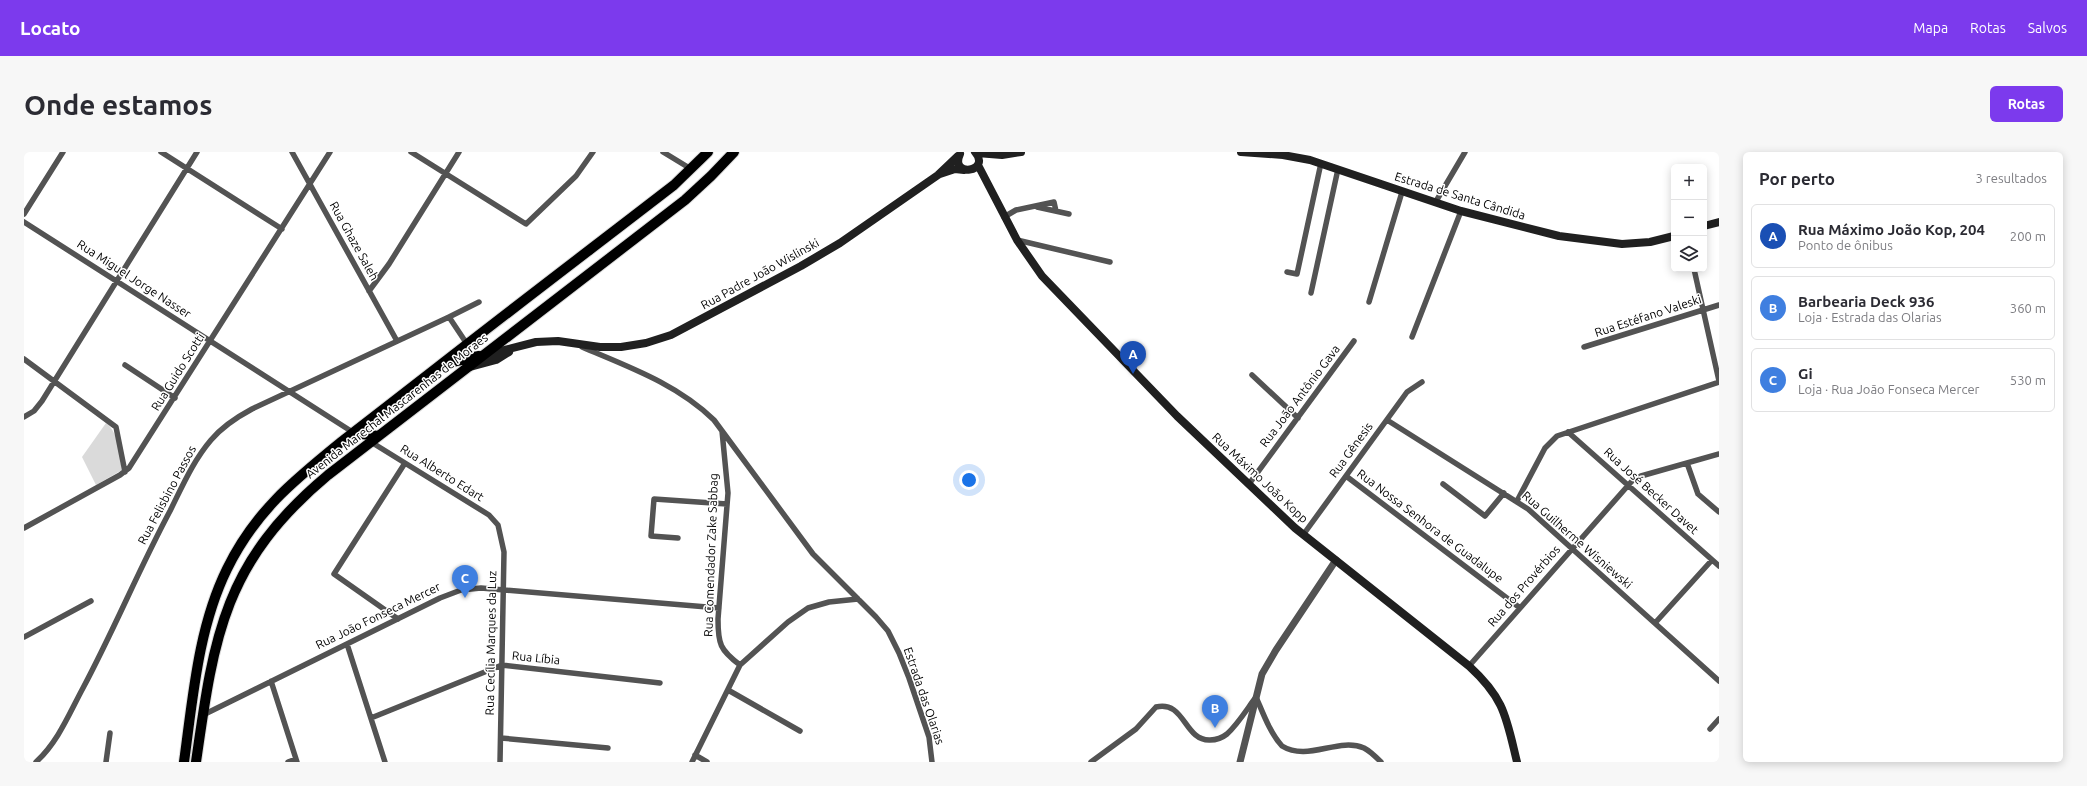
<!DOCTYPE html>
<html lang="pt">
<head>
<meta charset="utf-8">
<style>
	:root { --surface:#fff; --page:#f7f7f7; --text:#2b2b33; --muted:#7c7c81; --line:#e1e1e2; --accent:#7c3aed }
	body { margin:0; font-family:Ubuntu,sans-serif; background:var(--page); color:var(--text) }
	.controls { position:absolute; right:12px; top:12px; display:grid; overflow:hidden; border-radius:6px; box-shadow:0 2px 10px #0003 }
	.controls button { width:36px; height:36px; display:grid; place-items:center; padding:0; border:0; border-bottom:1px solid var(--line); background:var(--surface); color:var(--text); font:20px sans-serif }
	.you { position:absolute; left:945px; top:328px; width:14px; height:14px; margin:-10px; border:3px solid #fff; border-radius:50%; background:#1a73e8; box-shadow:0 0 0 6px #1a73e833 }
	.badge { display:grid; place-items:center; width:26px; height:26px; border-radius:50%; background:var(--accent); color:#fff; font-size:13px; font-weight:700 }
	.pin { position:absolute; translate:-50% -33px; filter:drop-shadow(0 1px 2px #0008) }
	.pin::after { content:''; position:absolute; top:21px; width:14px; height:12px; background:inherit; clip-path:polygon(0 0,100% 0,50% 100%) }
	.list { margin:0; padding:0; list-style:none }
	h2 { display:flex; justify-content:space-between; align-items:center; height:52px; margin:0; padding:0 16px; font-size:17px }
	h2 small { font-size:13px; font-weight:400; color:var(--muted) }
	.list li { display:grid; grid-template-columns:26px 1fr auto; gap:12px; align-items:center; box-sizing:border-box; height:64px; margin:0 8px 8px; padding:0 8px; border:1px solid var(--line); border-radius:6px }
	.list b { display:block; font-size:15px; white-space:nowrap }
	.list p { margin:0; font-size:13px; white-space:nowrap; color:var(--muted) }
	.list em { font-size:13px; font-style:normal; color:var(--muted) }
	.icon { flex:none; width:22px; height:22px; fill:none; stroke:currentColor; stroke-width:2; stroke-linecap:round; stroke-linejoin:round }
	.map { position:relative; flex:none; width:1695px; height:610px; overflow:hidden; border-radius:6px }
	header { display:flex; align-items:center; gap:24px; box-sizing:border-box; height:56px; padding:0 20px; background:var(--accent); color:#fff }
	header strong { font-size:19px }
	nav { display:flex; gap:22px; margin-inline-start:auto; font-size:14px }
	.intro { display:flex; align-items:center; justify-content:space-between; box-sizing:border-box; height:96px; padding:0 24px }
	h1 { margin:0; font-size:28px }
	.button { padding:10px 18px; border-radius:6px; background:var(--accent); color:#fff; font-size:14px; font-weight:700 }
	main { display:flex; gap:24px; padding:0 24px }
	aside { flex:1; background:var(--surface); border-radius:6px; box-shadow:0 2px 10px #0003 }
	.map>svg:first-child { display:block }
	.green { fill:#dadada }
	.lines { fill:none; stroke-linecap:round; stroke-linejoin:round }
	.trunk-casing { stroke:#dbdbdb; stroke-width:12 }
	.minor { stroke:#535353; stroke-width:5.5 }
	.tertiary { stroke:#535353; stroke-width:7 }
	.secondary { stroke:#202020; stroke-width:8 }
	.trunk { stroke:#000; stroke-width:10 }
	.labels { text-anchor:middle; stroke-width:3; stroke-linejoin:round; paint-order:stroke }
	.street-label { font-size:12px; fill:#000; stroke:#fff }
</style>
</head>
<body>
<header>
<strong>Locato</strong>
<nav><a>Mapa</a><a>Rotas</a><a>Salvos</a></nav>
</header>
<div class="intro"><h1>Onde estamos</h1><a class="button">Rotas</a></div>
<main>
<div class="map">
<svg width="1695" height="610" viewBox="0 0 1695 610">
	<rect width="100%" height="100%" fill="#fff"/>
	<!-- green -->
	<path class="green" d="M82,271c13,9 13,33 16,47l-26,15 -14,-28z"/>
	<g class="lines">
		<!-- trunk casing -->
		<g class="trunk-casing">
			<path id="trunk" d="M419,212l36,-8
				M330,281l24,3
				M160,610c9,-65 14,-134 43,-193 28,-57 65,-87 113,-126 28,-22 57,-44 85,-66 83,-65 166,-128 249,-192l34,-33
				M172,610c18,-127 28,-200 132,-287l357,-275 26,-24 23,-24"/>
		</g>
		<!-- minor -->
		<path class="minor" d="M137,0l121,77
			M268,0l105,189
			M387,0l115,72 50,-48 17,-24
			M639,0l28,17
			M1411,51l30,-51
			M1013,55l32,7
			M0,62l39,-62
			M980,65l12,-7 38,-8 2,9
			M0,70l330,211
			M993,88l93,22
			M1670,117l25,112
			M1263,120l10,2 24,-111
			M345,139l20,-27 70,-112
			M1287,141l27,-124
			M1345,150l33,-110
			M425,165l30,-15
			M1388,185l49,-126
			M558,195c47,20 95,37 132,73l99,134 63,63 12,14 11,22 10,25 20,59 3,25
			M1560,195l135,-42
			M0,207l92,68 9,45
			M101,213l50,33
			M1228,223l46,43
			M0,265l10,-6 8,-10 155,-249
			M1363,268l141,89 191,172
			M698,279l6,62 -10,126c0,25 2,31 22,46
			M1544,280l151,134
			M347,290l118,73 9,10 6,27 -4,210
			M1663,311l11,31 21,18
			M1322,324l174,132
			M1225,332l105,-143
			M1419,332l42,32 19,-23
			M1493,349l28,-53 12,-12 162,-54
			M0,376l96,-53 9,-7 201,-316
			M1279,383l104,-143 15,-10
			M654,386l-27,-2 3,-37 73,5
			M374,467l-64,-45 71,-111
			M1631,471l57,-63
			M0,485l67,-36
			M323,492l38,118
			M1445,514l163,-185 9,-5 78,-22
			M247,529l26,81
			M704,538l72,41
			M179,563l237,-117 21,-8 20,-2 238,20
			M347,566l131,-53 158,18
			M1686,577l9,-10
			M477,586l107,10
			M671,603l12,7
			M12,610c22,-20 33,-48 47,-74 31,-58 56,-119 87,-177 12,-24 23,-50 41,-71 11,-13 26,-23 41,-31l197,-92 18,27
			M82,610l4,-29
			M264,610l8,-3
			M668,610l48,-97 48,-43 20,-14 21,-6 29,-3
			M1067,610l45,-33 20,-22c29,-7 28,34 54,33 6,0 12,-2 17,-6 11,-10 20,-25 29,-37 7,16 14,36 26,49 26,16 56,-9 82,2 6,3 12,9 17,14"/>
		<!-- tertiary -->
		<path class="tertiary" d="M1216,610l22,-88 14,-24 60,-90"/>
		<!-- secondary -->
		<path class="secondary" d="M1217,0l42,3 27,5 151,51 98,25 63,8 28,-2 24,-6
			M953,1l25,2 19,-3
			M936,2c-11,24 32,18 15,-2
			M954,13l39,75 25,36 135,140 118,112 174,138c36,33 37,51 48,96
			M916,22l15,-5 9,1
			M1680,74l15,-4
			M461,203l51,-13 22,-1 42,6h21l25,-4 25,-8 130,-69 39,-23 98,-68 20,-19
			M446,215l26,-7 13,-8"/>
		<!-- trunk -->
		<use href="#trunk" class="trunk"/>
	</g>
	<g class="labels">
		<!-- street labels -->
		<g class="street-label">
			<text transform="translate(1436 44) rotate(17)" y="4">Estrada de Santa Cândida</text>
			<text transform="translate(330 89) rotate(61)" y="4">Rua Ghaze Saleh</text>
			<text transform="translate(736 122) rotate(-29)" y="4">Rua Padre João Wislinski</text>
			<text transform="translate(110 127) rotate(33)" y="4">Rua Miguel Jorge Nasser</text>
			<text transform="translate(1624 164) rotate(-18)" y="4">Rua Estéfano Valeski</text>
			<text transform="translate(154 220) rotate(-58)" y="4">Rua Guido Scotti</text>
			<text transform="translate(1276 244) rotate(-53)" y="4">Rua João Antônio Gava</text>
			<text transform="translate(373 254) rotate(-38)" y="4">Avenida Marechal Mascarenhas de Moraes</text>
			<text transform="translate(1327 298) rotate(-54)" y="4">Rua Gênesis</text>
			<text transform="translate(418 321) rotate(32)" y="4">Rua Alberto Edart</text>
			<text transform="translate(1236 326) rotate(43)" y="4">Rua Máximo João Kopp</text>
			<text transform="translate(1627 339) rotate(42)" y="4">Rua José Becker Davet</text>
			<text transform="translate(143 343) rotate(-62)" y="4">Rua Felisbino Passos</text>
			<text transform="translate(1406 374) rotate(37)" y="4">Rua Nossa Senhora de Guadalupe</text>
			<text transform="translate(1553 388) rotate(41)" y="4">Rua Guilherme Wisniewski</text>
			<text transform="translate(687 403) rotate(-88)" y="4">Rua Comendador Zake Sabbag</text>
			<text transform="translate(1500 434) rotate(-49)" y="4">Rua dos Provérbios</text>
			<text transform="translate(354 464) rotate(-26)" y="4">Rua João Fonseca Mercer</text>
			<text transform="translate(467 491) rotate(-89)" y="4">Rua Cecília Marques da Luz</text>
			<text transform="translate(512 506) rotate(6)" y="4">Rua Líbia</text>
			<text transform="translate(900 544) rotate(71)" y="4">Estrada das Olarias</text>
		</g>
	</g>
</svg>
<div class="controls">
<button>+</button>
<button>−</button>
<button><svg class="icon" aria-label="layers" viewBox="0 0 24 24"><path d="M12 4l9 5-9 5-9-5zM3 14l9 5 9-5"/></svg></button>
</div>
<div class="you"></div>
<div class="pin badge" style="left:1109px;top:222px;background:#1a4fb4">A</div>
<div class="pin badge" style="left:1191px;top:576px;background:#3f7fe0">B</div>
<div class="pin badge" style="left:441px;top:446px;background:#3f7fe0">C</div>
</div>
<aside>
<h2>Por perto<small>3 resultados</small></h2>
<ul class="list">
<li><span class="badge" style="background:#1a4fb4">A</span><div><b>Rua Máximo João Kop, 204</b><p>Ponto de ônibus</p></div><em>200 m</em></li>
<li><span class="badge" style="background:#3f7fe0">B</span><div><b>Barbearia Deck 936</b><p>Loja · Estrada das Olarias</p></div><em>360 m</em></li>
<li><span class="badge" style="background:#3f7fe0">C</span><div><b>Gi</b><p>Loja · Rua João Fonseca Mercer</p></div><em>530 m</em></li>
</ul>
</aside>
</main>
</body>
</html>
